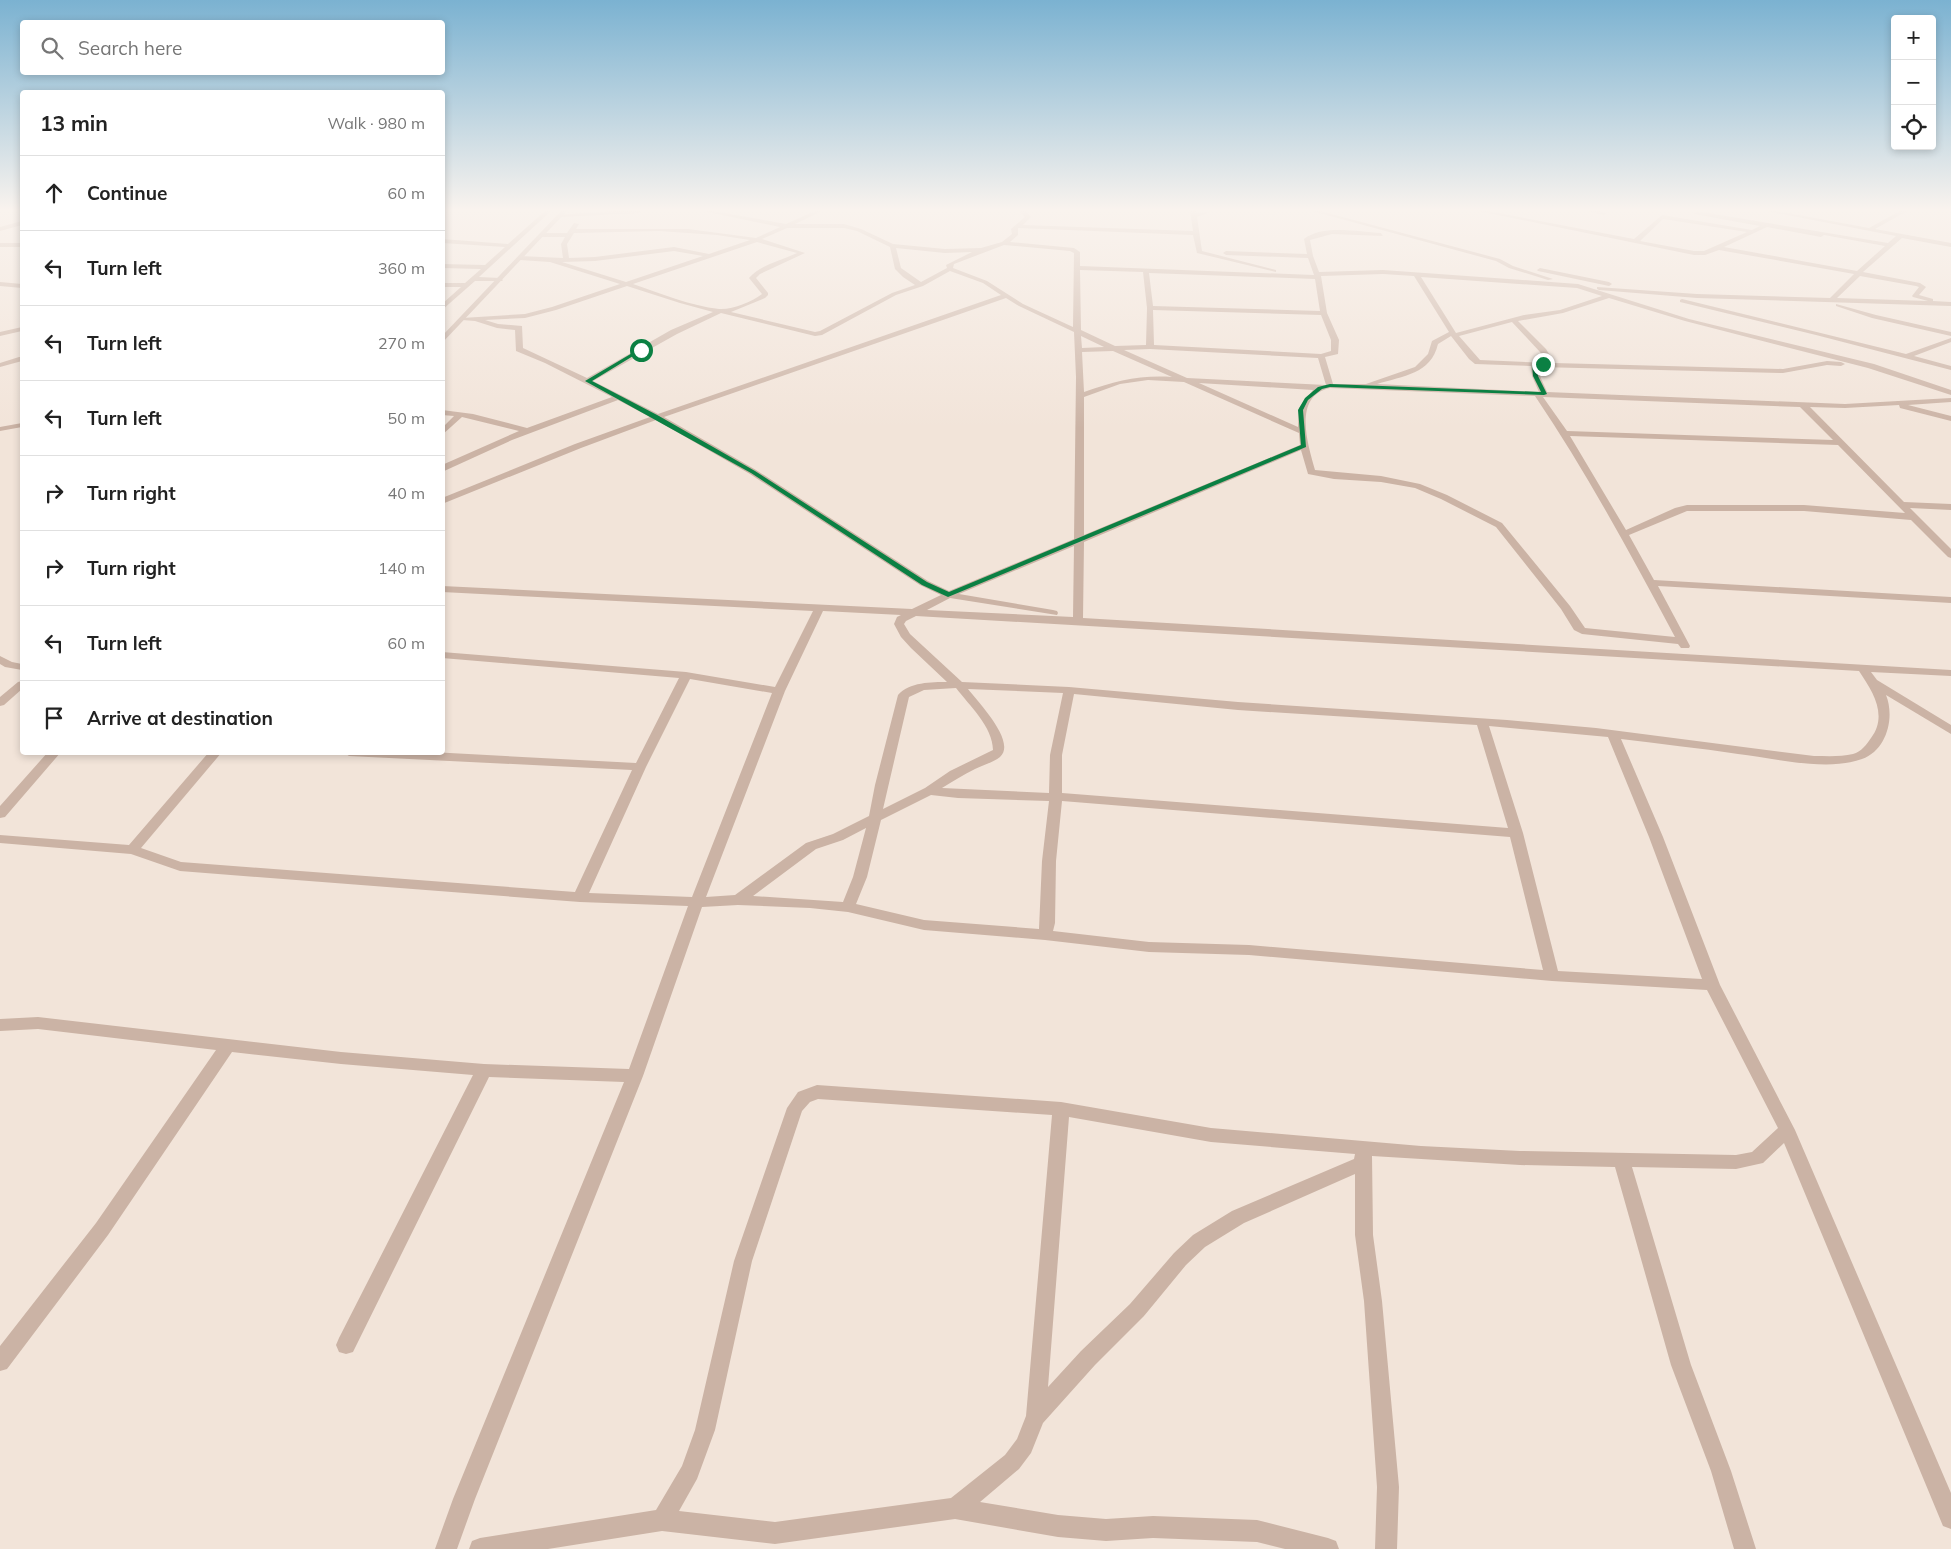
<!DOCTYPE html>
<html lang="en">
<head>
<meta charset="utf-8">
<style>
	:root { --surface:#fff; --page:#f2f2f2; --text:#222; --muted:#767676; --line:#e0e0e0 }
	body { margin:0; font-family:Mulish,sans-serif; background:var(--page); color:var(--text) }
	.controls { position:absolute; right:15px; top:15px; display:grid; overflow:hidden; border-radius:5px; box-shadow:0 2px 8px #0003 }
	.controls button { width:45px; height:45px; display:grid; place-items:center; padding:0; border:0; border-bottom:1px solid var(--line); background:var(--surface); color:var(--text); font:25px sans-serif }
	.stop { position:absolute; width:15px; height:15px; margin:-11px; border:4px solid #0b8043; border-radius:50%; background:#fff }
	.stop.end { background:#0b8043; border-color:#fff; box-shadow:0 1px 5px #0008 }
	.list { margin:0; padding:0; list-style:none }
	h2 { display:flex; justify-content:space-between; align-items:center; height:65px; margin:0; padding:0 20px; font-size:21px }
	h2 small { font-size:16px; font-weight:400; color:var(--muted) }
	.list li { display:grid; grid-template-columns:32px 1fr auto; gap:15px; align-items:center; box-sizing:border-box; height:75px; padding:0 20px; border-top:1px solid var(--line) }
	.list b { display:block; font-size:19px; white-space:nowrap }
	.list em { font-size:16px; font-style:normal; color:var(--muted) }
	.icon { flex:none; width:28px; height:28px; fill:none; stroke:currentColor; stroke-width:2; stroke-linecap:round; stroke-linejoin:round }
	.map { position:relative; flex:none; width:1951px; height:1549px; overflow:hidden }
	.search { position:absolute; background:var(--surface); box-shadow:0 2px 8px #0003; left:20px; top:20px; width:425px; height:55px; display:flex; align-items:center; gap:12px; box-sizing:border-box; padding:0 18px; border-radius:5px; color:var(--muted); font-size:19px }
	.panel { position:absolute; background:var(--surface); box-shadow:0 2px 8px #0003; left:20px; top:90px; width:425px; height:665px; border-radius:5px }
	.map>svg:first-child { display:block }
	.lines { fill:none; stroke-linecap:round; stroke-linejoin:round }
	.minor { fill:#cbb3a5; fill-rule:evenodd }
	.tertiary { fill:#cbb3a5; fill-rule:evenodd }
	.route { fill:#0b8043 }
</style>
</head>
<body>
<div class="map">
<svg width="1951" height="1549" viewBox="0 0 1951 1549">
	<rect width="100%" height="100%" fill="#f2e4d9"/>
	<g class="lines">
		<!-- minor -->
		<path class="minor" d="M545,211h6l-72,66 21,1 3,2 -1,1h-27l-33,29v-6l19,-17h-19v-4h23l16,-14 -39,-1v-4l43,1 20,-18 -63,-4v-4l66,5z
			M612,211h30l-3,2 -78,4 -3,-2z
			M703,211h10l73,13 29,-13h7l-27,13h49l17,5 32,15 52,5 36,-1 21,-6 10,-8 -1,-5 14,-12 -5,-6h6l5,6 -8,8 170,6 -3,-20h6v2l17,-2 -16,6 5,34 74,19v2l-79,-19 -4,-18 -175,-7v7l-8,7 64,6 6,4v14l234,9 -6,-17 -82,-3 -3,-2 3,-2 81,3 -3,-15c19,-15 54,-7 77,-6l2,3 -51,-2 -22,6 3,16 6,16 64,-2 195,14 111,35 185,45 77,26v5l-83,-27 -183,-47 -76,-23 -46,15 -45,8 28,28 8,14 229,6 44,-8 14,1 4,2 -4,2 -14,-1 -44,8 -244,-6 1,9 7,16 298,12 106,-6v4l-43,3 43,11v5l-51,-13 -1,-3 -54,3 -35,-1 94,95 47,2v6l-41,-2 41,41v9l-3,-1 -37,-37 -107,-9h-117l-58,24 25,45 297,17v6l-293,-17 32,60 -1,2h-8l-3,-4 -96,-10 -8,-4 -13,-21 -65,-82 -55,-28 -26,-11 -34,-6 -47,-3 -26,-5 -7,-24 -217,92 -1,76 868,52v6l-80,-4 6,8 74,45v9l-65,-39c9,22 1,55 -24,64 -35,13 -88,-1 -124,-5 -39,-6 -78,-10 -117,-15l42,98 57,148 75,145 156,363v36l-8,-3 -159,-383 -21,20 -27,6 -104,-2 59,198 40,106 25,78h-22l-23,-78 -40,-106 -56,-198 -95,-2 -148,-9 1,79 9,66 17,186 -2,62h-22l2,-62 -13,-186 -9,-66v-61l-111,49 -39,24 -19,18 -42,51 -49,49 -52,58 -12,30 -12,16 -39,33 78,13 48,4 47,-3 104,4 71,18 8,3 3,8h-54l-28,-7 -104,-4 -47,3 -48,-4 -103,-18 -180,25 -113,-13 -114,18h-79l3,-8 8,-3 176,-28 26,-44 13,-36 39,-169 53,-153 11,-16 19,-7 244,17 150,26 210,18 99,5 216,4 16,-3 26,-24 -71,-138 -155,-9 -303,-26 -100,-3 -104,-12 -121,-10 -76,-18 -38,-4 -72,-3 -36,2 -59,169 -168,423 -18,50h-22l18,-50 171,-417 -135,-5 -136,275 -7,2 -7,-2 -3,-7 3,-7 134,-263 -132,-11 -109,-12 -124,183 -101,134 -7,2v-25l96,-123 120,-173 -178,-21 -38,2v-12l38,-2 303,35 143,12 145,5 59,-163 -108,-4 -400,-31 -49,-17 -131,-11v-8l129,10 80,-93h13l-81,96 40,14 394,30 57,-122 -283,-14 -6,-4h88l205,11 43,-85 -237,-20v-6l244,20 89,15 38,-76 -371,-19v-6l470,23 29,-14 -21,-10 -170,-111 -94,-54 -75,28 -139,56v-6l133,-54 75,-27 -32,-17 -106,40 -70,32v-7l77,-34 -57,-14 -20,18v-7l12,-12 -12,-1v-5l31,4 54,14 85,-31 -67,-34 -29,-12 -1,-21 -18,-2 -22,-7 -13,-1v-2l63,-4 27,-7 68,-23 -70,-22 -30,-2 -3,-2 3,-2 43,2 -2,-14 4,-7h-23l-3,-2 3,-2h25l7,-10 5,1 -3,5h112l68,9 24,-11zM787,228h57l13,3 33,16 5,22 8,8 12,8 -23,8 -72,38 -5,1 -84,-20 34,-14 3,-3v-2l-12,-15 4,-4 45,-21 -43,-14zM659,231l58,4 33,5 -41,14 -35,-7 -79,10 -26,1 -2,-14 7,-11zM757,242l40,11c-17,8 -35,11 -48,25l13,16c-10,8 -30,16 -43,15 -28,-3 -60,-16 -86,-25zM1004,245l66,6 4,2 -1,74 -50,-23 -36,-23 -34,-13 1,-4zM896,248l49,5 27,-1 -26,13 1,3 -26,14 -20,-14zM674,251l29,5 -77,26 -64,-20 33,-1zM1080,270l63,2 4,36 -1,37 -31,1 -34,-16zM950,271l33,12 18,12 -343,119 -65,-33 84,-47 44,-21 94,23 7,-1 74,-40 27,-9zM1149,273l166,6 5,32 -167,-5zM1383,274l31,2 35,56 -17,9 -4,13 -13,13 -49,17h-33l-8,-27 13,-3 1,-14 -12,-27 -6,-37zM1421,277l156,11 25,8 -42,14 -36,5 -68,18zM627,286l53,17 33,9 -42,18 -84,48 -64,-30 -1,-22 -24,-2 -13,-4 40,-2 31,-8zM1006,298l13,8 55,26 2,45 -2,162 -125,52 -21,-10 -172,-111 -92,-53zM1153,310l168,5 10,25v11l-10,3 -167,-9zM1512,322l28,30 7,11 -67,-3 -21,-24zM1081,336l23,11 -22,1zM1451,336l18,23 6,5 56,2 1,10 7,16 -162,-8c26,-8 54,-10 61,-40zM1150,349l168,9 8,27 -139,-7 -63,-28zM1113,351l59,26c-33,-2 -56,4 -88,15l-2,-40zM1148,380l36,2 115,51 1,12 -216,90v-138l36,-13zM1199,383l114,7 -14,18 -1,19zM1330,388l205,8c52,77 96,159 140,241l-90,-9 -15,-22 -68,-83 -55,-28 -27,-11 -39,-8 -66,-6c-7,-25 -23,-74 15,-82zM1543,397l257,10 33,33 -266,-9zM1570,436l268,9 67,68 -101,-8h-117l-12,3 -49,22zM1074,546l-1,71 -146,-7 23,-12 107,17 1,-2 -1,-2 -4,-1 -94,-16zM823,611l78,4 -4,2 -3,7 7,13 10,11 36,34c-15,0 -38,0 -49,13l-23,90 -6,31 -36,18 -27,9 -71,52 -29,2 79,-206zM916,616l943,55c14,21 29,44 12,67 -4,6 -10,14 -18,16 -12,3 -26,2 -39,2l-218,-28 -89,-8 -269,-18 -169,-15 -107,-5 -52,-48 -6,-10 2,-3zM690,679l82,14 -80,204 -103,-4 57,-126zM956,688c13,17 37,39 37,62l-43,21 -25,17 -42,21 26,-112 15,-7zM968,689l95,4 -13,62 -1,38 -107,-5c11,-7 21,-13 33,-19 8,-4 19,-7 25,-12 17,-15 -22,-55 -32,-68zM1074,694l164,16 239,15 31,103 -446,-35v-38zM1489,726l119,11 41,100 53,142 -144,-8 -35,-138zM931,795l27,3 91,3 -7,60 -3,68 -115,-9 -68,-16 11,-27 14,-57zM1062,801l448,36 33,133 -294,-25 -100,-3 -96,-11 2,-8 1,-62zM866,828l-13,49 -10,25 -90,-6 63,-47 27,-9zM818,1099l234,16 -26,301 -9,23 -12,16 -54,43 -176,24 -96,-11 18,-32 18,-49 37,-169 50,-150 8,-9zM1069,1117l142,25 144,12 -1,5 -122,52 -39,24 -19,18 -44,51 -49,47 -33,36z
			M1312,211h8l180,48 13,7 40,13 -5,1 -39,-12 -13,-7z
			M1478,211h10l146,28 28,-24 90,15 8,-4 -66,-12 2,-3 192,32 8,-7 -130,-25h10l93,17 31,-17h7l-32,18 76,14v4l-49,-9 -39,34 57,11 6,4 -7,8 14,4v2l18,1v4l-254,-8 -98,-8 -2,-1v-2l100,7 133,4 24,-24 -135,-24 -14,5h-11zM1663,219l84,13 -43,19h-10l-54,-10zM1767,227l54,10 3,-2 61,11 -28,25 -133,-24zM1860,276l56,10 3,1 -7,9 1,1 15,4 -91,-3z
			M1587,211h13l7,2 -3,2z
			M22,221v4l-22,6v-4z
			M0,243h22v4h-22z
			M1540,268l69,14 3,2 -3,2 -71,-15 -1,-1z
			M0,282l22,2v4l-22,-2z
			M1682,299l224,55 45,-16v4l-37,14 37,10v4l-135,-35 -136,-33v-2z
			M1836,304l40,11 75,17v4l-79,-18 -36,-12z
			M22,327v4l-22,5v-4z
			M19,357h3v4l-22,6v-4z
			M22,423v4l-22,4v-4z
			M0,656l12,6 10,2v6l-17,-3 -5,-3z
			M22,681v8l-18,16 -4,1v-9l18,-15z"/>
		<!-- tertiary -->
		<path class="tertiary" d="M561,211h6l-125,132v-7z
			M48,752h13l-56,65 -5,1v-12z"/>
	</g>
	<!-- sky -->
	<linearGradient id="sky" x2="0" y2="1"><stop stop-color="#7bb2d1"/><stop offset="0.49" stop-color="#f9f3ee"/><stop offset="1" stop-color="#f9f3ee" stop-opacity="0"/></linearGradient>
	<rect width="1951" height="428" fill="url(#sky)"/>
	<!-- route -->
	<path class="route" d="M639,349l4,1 -51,31 67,35 96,55 172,111 22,10 352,-147 -3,-35 7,-12 13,-11 12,-3 211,8 -8,-16 -1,-12 3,-1 10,1 -8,2 1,10 9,18 -3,1 -214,-8 -8,2 -14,11 -5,10 3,37 -358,150 -26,-12 -171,-112 -166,-92z"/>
</svg>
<div class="controls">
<button>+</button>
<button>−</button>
<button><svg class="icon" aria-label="locate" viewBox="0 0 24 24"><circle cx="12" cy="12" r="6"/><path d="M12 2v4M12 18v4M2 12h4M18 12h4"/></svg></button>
</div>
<div class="stop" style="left:641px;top:350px"></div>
<div class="stop end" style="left:1543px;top:364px"></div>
<div class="search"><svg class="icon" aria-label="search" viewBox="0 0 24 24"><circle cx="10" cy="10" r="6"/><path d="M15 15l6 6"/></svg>Search here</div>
<section class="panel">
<h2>13 min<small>Walk · 980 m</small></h2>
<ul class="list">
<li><svg class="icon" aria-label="ahead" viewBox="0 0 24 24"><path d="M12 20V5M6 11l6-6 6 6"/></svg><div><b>Continue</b></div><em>60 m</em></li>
<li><svg class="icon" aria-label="left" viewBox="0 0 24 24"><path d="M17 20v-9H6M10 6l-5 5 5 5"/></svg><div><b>Turn left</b></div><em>360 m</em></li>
<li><svg class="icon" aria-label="left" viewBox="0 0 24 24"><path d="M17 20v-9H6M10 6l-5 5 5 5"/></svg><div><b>Turn left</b></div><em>270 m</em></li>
<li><svg class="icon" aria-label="left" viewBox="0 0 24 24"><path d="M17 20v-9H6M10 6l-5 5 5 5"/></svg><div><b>Turn left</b></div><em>50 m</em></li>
<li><svg class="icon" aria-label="right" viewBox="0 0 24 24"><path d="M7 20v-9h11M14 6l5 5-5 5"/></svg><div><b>Turn right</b></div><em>40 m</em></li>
<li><svg class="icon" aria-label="right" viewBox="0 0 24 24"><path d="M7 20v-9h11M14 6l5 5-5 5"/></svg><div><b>Turn right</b></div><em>140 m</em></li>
<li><svg class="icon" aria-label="left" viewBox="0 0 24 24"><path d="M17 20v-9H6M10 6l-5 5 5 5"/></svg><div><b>Turn left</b></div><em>60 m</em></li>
<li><svg class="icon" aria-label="arrive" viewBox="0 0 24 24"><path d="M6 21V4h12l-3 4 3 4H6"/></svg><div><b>Arrive at destination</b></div></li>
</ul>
</section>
</div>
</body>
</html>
